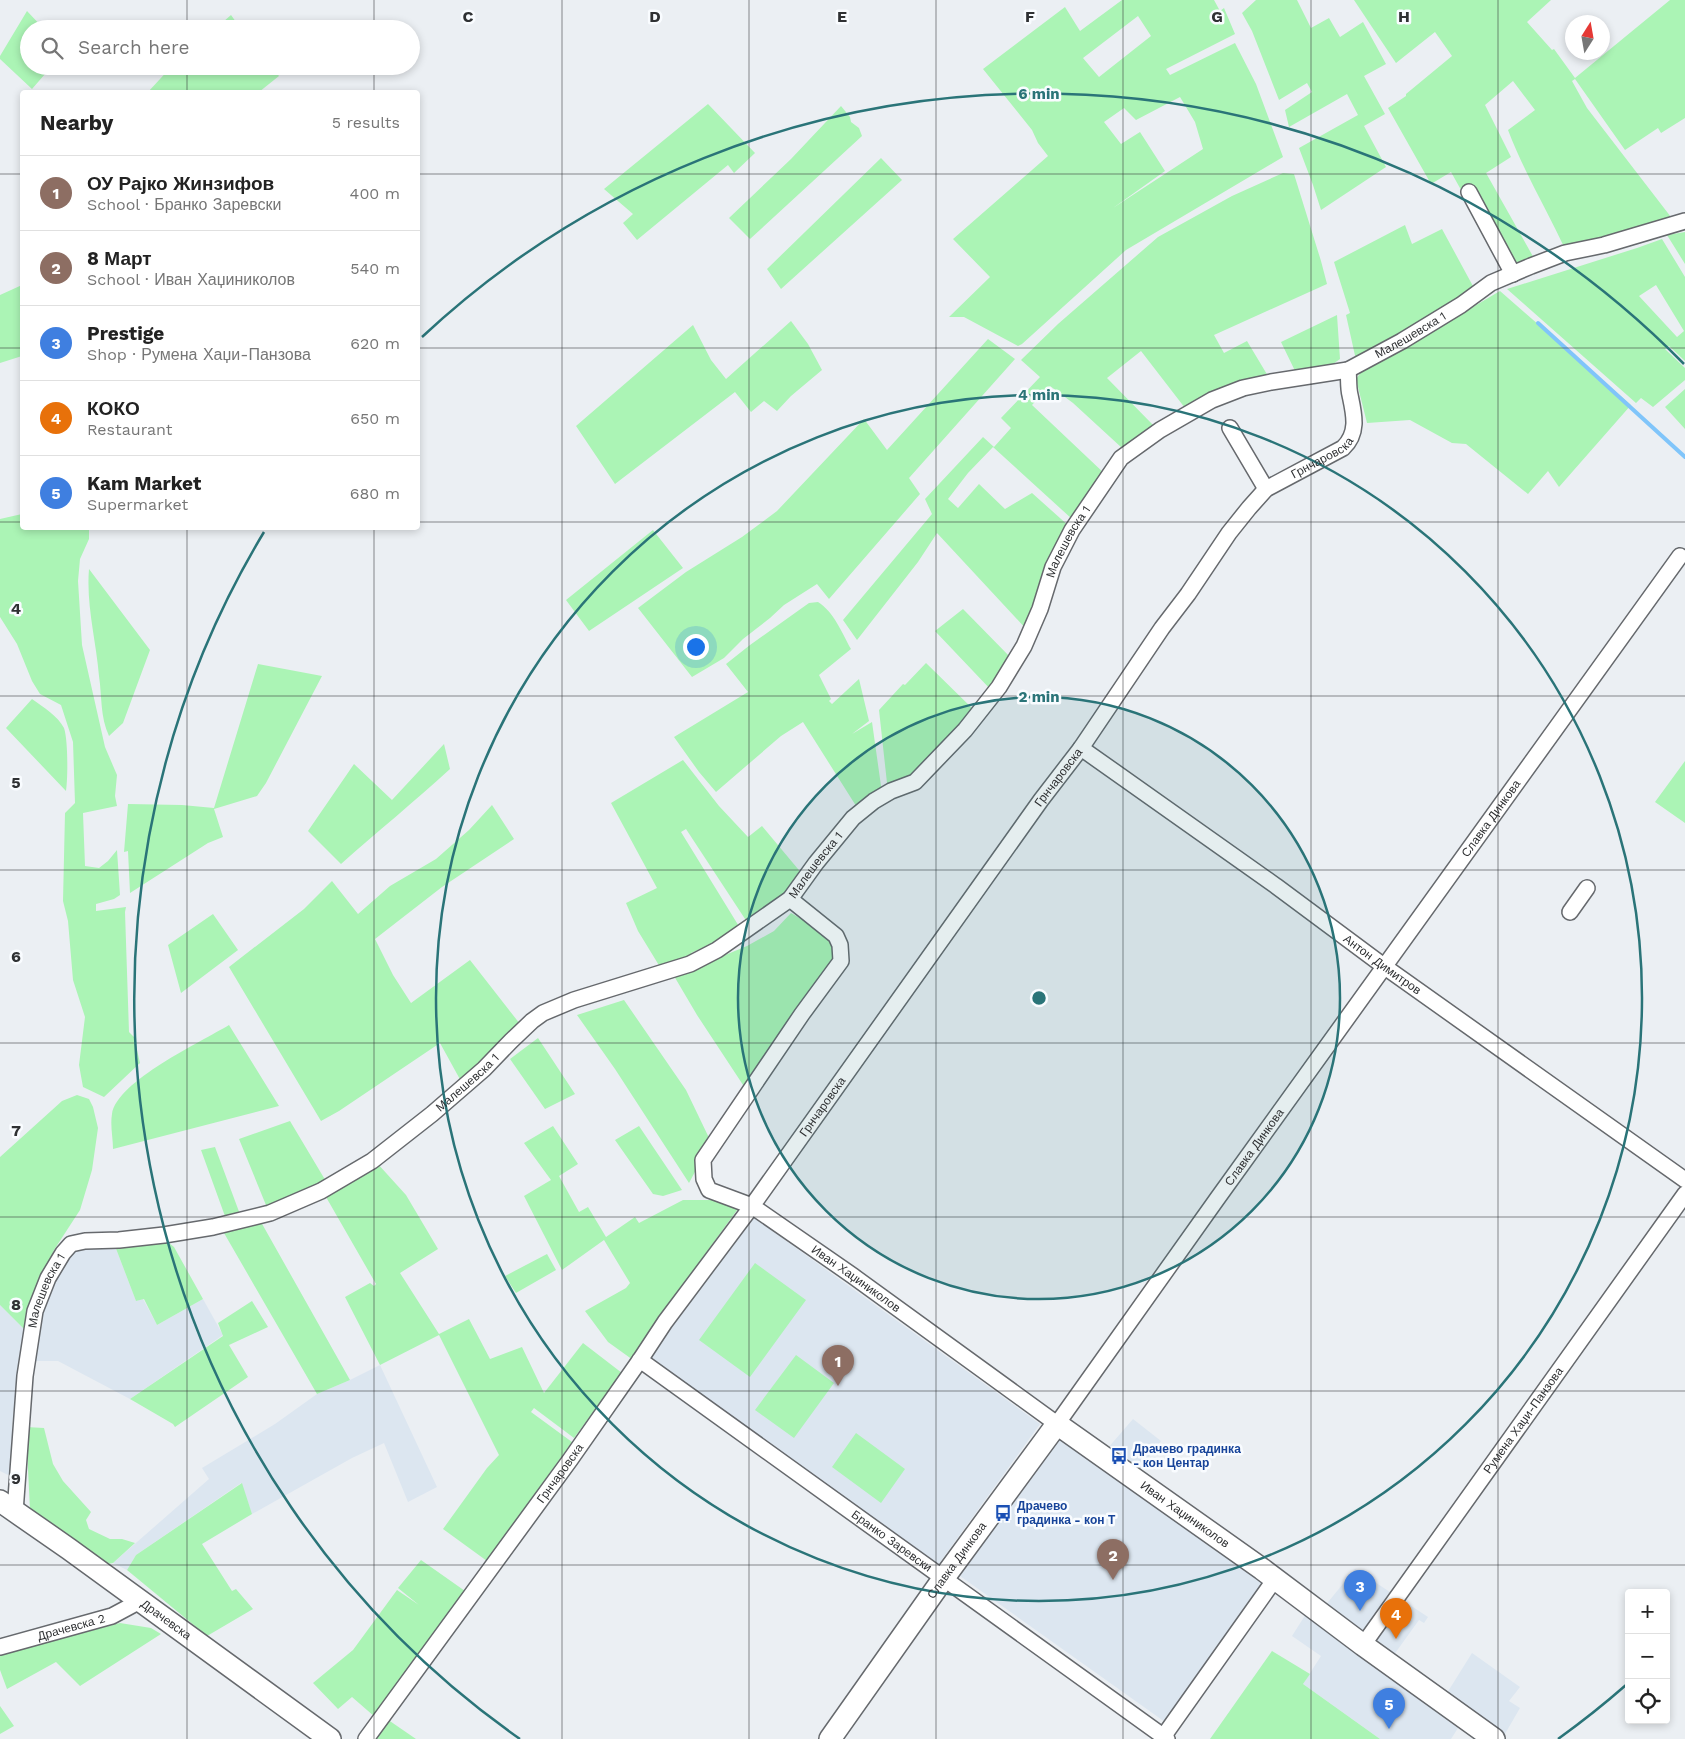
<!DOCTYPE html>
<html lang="en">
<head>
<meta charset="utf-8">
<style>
	:root { --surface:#fff; --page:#f2f2f2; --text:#222; --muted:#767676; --line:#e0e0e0; --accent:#2a7478 }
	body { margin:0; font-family:"Work Sans",sans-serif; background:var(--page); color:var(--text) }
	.controls { position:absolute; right:15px; bottom:15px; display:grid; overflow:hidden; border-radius:5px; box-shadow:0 2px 8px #0003 }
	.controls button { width:45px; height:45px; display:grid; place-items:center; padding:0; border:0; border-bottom:1px solid var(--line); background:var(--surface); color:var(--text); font:25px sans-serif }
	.compass { position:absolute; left:1565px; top:15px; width:45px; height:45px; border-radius:50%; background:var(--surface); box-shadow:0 2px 8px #0003; rotate:11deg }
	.you { position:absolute; left:695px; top:646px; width:18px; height:18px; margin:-12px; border:4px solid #fff; border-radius:50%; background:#1a73e8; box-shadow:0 0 0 8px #1a73e833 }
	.badge { display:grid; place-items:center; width:32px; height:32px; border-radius:50%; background:var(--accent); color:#fff; font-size:16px; font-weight:700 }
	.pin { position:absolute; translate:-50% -41px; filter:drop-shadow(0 1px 2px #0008) }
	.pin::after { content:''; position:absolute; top:26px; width:18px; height:15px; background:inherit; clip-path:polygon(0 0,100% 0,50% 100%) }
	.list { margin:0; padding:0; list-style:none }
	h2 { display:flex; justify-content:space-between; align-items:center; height:65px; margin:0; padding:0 20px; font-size:21px }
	h2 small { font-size:16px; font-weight:400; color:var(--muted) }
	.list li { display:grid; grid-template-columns:32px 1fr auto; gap:15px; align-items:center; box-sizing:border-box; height:75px; padding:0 20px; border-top:1px solid var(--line) }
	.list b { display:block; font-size:19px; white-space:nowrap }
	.list p { margin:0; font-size:16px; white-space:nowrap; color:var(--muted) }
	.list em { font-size:16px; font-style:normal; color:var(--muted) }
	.icon { flex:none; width:28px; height:28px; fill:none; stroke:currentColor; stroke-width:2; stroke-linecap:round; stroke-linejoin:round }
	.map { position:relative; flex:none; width:1685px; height:1739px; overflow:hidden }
	.search { position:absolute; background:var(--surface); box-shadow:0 2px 8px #0003; left:20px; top:20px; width:400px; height:55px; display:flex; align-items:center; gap:12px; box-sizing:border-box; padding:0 18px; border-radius:28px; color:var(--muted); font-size:19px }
	.panel { position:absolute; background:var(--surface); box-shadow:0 2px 8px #0003; left:20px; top:90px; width:400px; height:440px; border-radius:5px }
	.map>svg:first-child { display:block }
	.built { fill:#dce6f0 }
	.green { fill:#abf4b5; fill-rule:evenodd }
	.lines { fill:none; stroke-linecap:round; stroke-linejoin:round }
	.stream { stroke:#80c5fa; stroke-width:4 }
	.street-casing { stroke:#66696d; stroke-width:18 }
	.secondary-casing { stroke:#66696d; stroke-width:24 }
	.street { stroke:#fff; stroke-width:15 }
	.secondary { stroke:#fff; stroke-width:21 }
	.grid { fill:none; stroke:#2f3133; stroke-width:1; stroke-opacity:0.55 }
	.ring { fill:none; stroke:#2a7478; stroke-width:2.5 }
	.labels { text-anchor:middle; stroke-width:5; stroke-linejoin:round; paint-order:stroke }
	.street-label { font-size:12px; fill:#2f3133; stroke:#f9fcff }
	.transit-label { font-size:12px; font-weight:bold; fill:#164399; stroke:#f9fcff; text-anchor:start }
	.grid-label { font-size:16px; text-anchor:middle; font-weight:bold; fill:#2f3133; stroke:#f9fcff; stroke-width:5; stroke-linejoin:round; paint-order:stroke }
	.centre { fill:#2a7478; stroke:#f9fcff; stroke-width:2.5 }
	.ring-label { font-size:15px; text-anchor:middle; font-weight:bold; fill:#2a7478; stroke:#f9fcff; stroke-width:5; stroke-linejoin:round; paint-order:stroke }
</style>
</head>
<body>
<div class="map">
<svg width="1685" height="1739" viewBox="0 0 1685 1739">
	<rect width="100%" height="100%" fill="#ebeff3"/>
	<!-- built -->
	<path class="built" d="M749,1214l291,210 -102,141 -291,-210z
		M115,1246l21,55 7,-2 14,26 46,-26 20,36 -93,64 -72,-38h-31l27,-85 21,-27z
		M0,1305l24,24 -12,95 1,44 -5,7 -8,-4z
		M380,1365l57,122 -29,15 -24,-59 -32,15 -100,56 -11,-31 -105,72 -9,15 -14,-7 96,-84 -7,-11 73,-44 42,-30 33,-14z
		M1133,1419l28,22 -28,37 -32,-22z
		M1060,1437l205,147 -100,138 -205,-146z
		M1355,1569l73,48 -4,6 -5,-3 -31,43 54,38 30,-48 48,34 -11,14 11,7 -18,31 -37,-22 -14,22h-71l-77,-55 18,-28 -29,-20 19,-30 9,6z"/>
	<!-- green -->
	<path class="green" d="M1122,0h92l6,11 4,-3 11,26 -69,35 4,6 65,-32 21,41 27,73 -157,93 -104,94 -4,2 -54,-29h-15l41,-40 -37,-38 95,-83 -10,-13 -6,-13 -49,-61 82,-62 15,24zM1138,16l13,20 -52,41 -16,-19zM1180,97l15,25 8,27 -90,59 52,-37 -25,-39 -19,12 -17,-22 20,-14 12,12z
		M1256,0h41l14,28 18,-10 11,19 23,-15 23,42 -22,12 21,38 -21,12 22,41 -65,43 -8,-25 -14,-37 59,-33 -11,-21 -58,33 -4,-17 27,-18 -5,-9 -28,17 -27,-69 -10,-18z
		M1354,0h197l-24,22 25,28 2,-1 21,29 95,-78h15v118l-24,15 -3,-5 -33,22 -50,-71 -3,2 15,27 87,113 -108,30c-19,-41 -42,-79 -58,-121l27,-20 -22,-29 -28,24 26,52 -25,16 49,87 -24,9 -27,-38 -33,-59 -20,12 -43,-76 18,-12v-2l46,-38 -17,-24 -39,31z
		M27,11l17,18h-15v37h23l-20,23 -32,-30v-3z
		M231,15l10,14h-26z
		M172,66h99l8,10 -20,16h-111z
		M708,104l47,49 -21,20 -6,-8 -91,75 -14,-17 10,-9 -29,-25z
		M841,106l9,11 1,5 8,6 3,8 -112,103 -21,-21 62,-59z
		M881,158l21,22 -121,109 -14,-20z
		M1283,173l11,1 27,87 6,23 -113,51 10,18 23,-12 24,40 -86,27 -44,-57 -34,27 46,47 -31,23 -49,-45 -23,-17 -18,19 74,70 -34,44 -79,-72 -25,26 -20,26 10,9 21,-24 26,25 27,-16 38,34 -42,104 -91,-98 -19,29 -61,78 -14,-20 89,-106 -7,-15 58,-62 11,10 17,-19 -10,-10 39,-41 -19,-17 37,-36 100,-87 74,-41z
		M1405,225l7,19 30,-15 32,59 -33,25 -85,47 -10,-45 4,-2 -16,-51z
		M1685,232v32l-18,-29z
		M1662,239l23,38v84l-16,-15 -4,3 20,19v12l-32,27 -12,-9 -5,5 -129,-114 130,-41zM1656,285l28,46 -7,6 -38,-41z
		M22,285v71l-22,7v-68z
		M1500,291l131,114 -72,82 -11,-16 -20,23 -62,-50 -14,-1 -42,-23 -43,3 -11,-44 8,-11 41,-21z
		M1337,315l3,44 -10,7 -33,9 -16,-33z
		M791,321l17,23 14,26 -31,26 -14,15 -13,-10 -13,11 -16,-20 -120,92 -39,-58 117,-101 18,35 15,19z
		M988,339l27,20 -106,119 11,16 -91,105 -12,-15 -33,21 -14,13 -27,21 -19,19 -32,19 -54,-69 48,-36 56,-35 35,-26 87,-92 23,31z
		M1685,389v40l-20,-22z
		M22,514v14h67v11l-9,20 -2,22 4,64 23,102 12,28 -2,21 2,10 -34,7 2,53 14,2 9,-7 9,-11 3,45 -6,4 -18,5v7l30,-4 -1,5 4,120 5,5 6,26 -36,34 -21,-10 -4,-22 6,-48 -12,-37 -5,-59 -5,-20 2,-88 10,-10 -2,-61 -12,-37 -21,-11 -8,-13 -15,-37 -17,-27v-98z
		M653,530l30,38 -94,63 -23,-31z
		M89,569l61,81 -27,73 -14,13c-9,-19 -7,-40 -10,-60 -3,-36 -13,-71 -10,-107z
		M818,602c16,10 24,31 33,47l-32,26 12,24 -2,2 3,3 27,-25 10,42 -17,13 20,-12 10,71 -24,16 -55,-87 -22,14 -65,56 -17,-20 -25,-35 74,-45 -22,-28 24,-19 59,-42z
		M963,609l50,51 -21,31 -57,-60z
		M926,663l50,49 -65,68 -23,12 -9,-82 24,-26 2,1z
		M258,664l64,12 -56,107 -9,13 -43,13 9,28 -15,6 -78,50 -2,-42 -4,1 4,-48 54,1 32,3z
		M32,699c11,8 26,17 32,29 4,11 4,50 2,63l-60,-63z
		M444,744l6,25c-36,33 -73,63 -109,95l-33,-33 46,-67 38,36z
		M683,760l36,46 29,31 14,-11 41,49 -35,38 -19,12 -63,-96 -5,3 59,96 -20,12 -29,13 1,2 -32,12 -22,-36 -12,-28 31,-15 -46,-85z
		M1685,761v62l-30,-21z
		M492,805l22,34 -72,48 -67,52 18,36 18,28 59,-43 50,64 -58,59 -22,-40 -101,68 -18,10 -92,-154 75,-58 28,-28 26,33 32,-28 46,-27 33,-29z
		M791,913l39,23 8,14 -9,24 -82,117 -50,-76 -23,-39 73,-30 27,-15z
		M213,914l25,36 -57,43 -13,-48z
		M624,1000l62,90 25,52 -22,41 -74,-114 -38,-54z
		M229,1025l50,81 -166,43c0,-11 -3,-24 -1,-35 5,-33 89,-72 117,-89z
		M538,1038l37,56 -30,15 -35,-50z
		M77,1095l12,4 4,8 5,21 -6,42 -12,40 -26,40 -30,79 -24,-24v-148l62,-56z
		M290,1121l37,62 -59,27 -29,-71z
		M553,1126l25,38 -19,12 20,36 9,-5 18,30 29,-20 4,6 44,-23h33l24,6 -87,120 -20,34 -25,-18 -23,-31 41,-23 4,-5 -26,-43 -42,30 -38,-74 27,-16 -27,-37z
		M639,1126l43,64 -19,6 -10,-2 -38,-54z
		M215,1147l26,70 -15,2 -25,-69z
		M377,1163l29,32 32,54 -38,24 39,61 30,-15 21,40 32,-12 22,46 39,-50 39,30 -48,65 -40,-30 -3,4 41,30 -85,119 -44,-32 44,-61 12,-13 -60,-120 -59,30 -35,-68 25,-14 4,3 2,-2 -50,-87 18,-10z
		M261,1222l89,158 -33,14 -93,-161z
		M169,1243l5,4 29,52 -46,26 -13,-26 -8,2 -21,-55z
		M547,1254l9,16 -40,23 -11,-17z
		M755,1263l51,37 -56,77 -51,-37z
		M252,1301l16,26 -39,18 19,32 -73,50 -2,-3 -43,-25 93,-63 -5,-13z
		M796,1355l38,28 -40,55 -39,-28z
		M26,1427l18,1 9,36 10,17 28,31 -5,8 3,9 21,10h12l13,4 -22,20 -10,2 -73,-55z
		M856,1433l49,36 -24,34 -49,-36z
		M242,1483l10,31 -50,30 30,47 4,-2 17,20 -46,27 -80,-66 9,-15z
		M421,1560l44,31 -90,126 -23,-20 -14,12 -25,-26 40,-33 44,-60 22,15 -21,-17z
		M120,1623l31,5 10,6 -81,52 -24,-24 -49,27 -7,-19v-15z
		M1272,1651l38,23 -7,10 77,55h-170z
		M0,1706l14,20 -14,8z
		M384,1717l32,22h-50z"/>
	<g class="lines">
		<!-- stream -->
		<path class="stream" d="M1538,323l147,134"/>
		<!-- street casing -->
		<g class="street-casing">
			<g id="street">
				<path d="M1469,192l44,82"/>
				<path d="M1230,428l36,61"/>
				<path id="s1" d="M1081,748l195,138 109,81 300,213"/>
				<path id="s2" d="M790,899l46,37 4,9 1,16 -39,53 -99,146 1,19 5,11 43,16 101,70 204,148 160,-225 463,-643"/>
				<path d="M1570,912l17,-24"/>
				<path id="s3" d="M640,1360l527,379"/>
				<path id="s4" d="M15,1512l10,-136 10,-65 13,-33 15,-25 8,-9 14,-3 34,-1 45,-5 49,-8 57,-14 51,-22 51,-30 60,-47 52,-45 27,-28 21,-20 11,-8 31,-13 116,-36 27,-14 73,-51 26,-36 37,-45 21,-17 17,-10 24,-9 50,-52 34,-43 25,-41 16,-37 13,-42 19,-37 49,-72 39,-28 52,-30 31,-12 28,-6 77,-12 54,-29 59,-36 30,-22 40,-17 34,-13 39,-8 81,-24"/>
				<path id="s5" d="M1363,1645l322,-451"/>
				<path id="s6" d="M0,1647l112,-31 28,-15"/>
				<path d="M1163,1737l112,-158"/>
				<path id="s7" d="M366,1739l204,-279 70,-100 25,-38 87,-116 289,-406 40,-52 81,-120 26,-34 41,-61 20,-25 17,-19 77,-41c16,-15 11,-34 7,-53 -2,-8 -1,-17 -2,-25"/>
			</g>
		</g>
		<!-- secondary casing -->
		<g class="secondary-casing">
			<g id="secondary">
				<path id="s8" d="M0,1501l69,48 261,190"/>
				<path id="s9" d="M830,1739l113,-160 114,-155 205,145 101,76 131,94"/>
			</g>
		</g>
		<!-- street -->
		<use href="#street" class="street"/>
		<!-- secondary -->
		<use href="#secondary" class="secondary"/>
	</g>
	<!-- grid -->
	<path class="grid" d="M187,0v29M374,0v29M562,0v1739M749,0v1739M936,0v1739M1123,0v1739M1311,0v1739M1498,0v1739M187,66v26M374,66v26M0,174h22M418,174h1267M0,348h22M418,348h1267M0,522h22M418,522h1267M187,528v1211M374,528v1211M0,696h1685M0,870h1685M0,1043h1685M0,1217h1685M0,1391h1685M0,1565h1685"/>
	<!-- distance rings -->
	<circle cx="1039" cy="998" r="301" fill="#2a7478" fill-opacity=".12"/>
	<g class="ring">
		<circle cx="1039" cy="998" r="301"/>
		<circle cx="1039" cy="998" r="603"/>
		<path d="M1626 1685A904 904 0 0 1 1558 1739M520 1739A904 904 0 0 1 264 532M422 337A904 904 0 0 1 1684 364"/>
	</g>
	<!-- icons -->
	<defs>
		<g id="bus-bare" transform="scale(1.35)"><path d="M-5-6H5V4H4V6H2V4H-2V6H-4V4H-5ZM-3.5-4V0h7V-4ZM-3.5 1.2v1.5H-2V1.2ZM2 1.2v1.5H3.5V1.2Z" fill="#1a4fb4" stroke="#f9fcff" stroke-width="2.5" paint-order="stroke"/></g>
	</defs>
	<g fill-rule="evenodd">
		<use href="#bus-bare" x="1119" y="1456"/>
		<use href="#bus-bare" x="1003" y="1513"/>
	</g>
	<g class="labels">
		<!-- street labels -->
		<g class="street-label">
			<text dy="4" stroke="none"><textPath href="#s4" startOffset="1979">Малешевска 1</textPath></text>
			<text dy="4" stroke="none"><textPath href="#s7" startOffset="1605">Грнчаровска</textPath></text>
			<text dy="4" stroke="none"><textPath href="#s4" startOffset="1560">Малешевска 1</textPath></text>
			<text dy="4" stroke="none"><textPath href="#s7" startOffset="1185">Грнчаровска</textPath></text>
			<text dy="4" stroke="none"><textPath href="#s2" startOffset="1524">Славка Динкова</textPath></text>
			<text dy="4" stroke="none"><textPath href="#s4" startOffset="1139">Малешевска 1</textPath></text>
			<text dy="4" stroke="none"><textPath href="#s1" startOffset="371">Антон Димитров</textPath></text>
			<text dy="4" stroke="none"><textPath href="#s4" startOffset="719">Малешевска 1</textPath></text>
			<text dy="4" stroke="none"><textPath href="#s7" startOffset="780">Грнчаровска</textPath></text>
			<text dy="4" stroke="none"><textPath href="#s2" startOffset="1119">Славка Динкова</textPath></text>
			<text dy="4" stroke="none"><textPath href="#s2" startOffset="531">Иван Хаџиниколов</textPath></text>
			<text dy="4" stroke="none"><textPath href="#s4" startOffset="225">Малешевска 1</textPath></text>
			<text dy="4" stroke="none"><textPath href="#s5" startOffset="276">Румена Хаџи-Панзова</textPath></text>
			<text dy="4" stroke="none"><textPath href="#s7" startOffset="329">Грнчаровска</textPath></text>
			<text dy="4" stroke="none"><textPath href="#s9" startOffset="545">Иван Хаџиниколов</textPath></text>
			<text dy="4" stroke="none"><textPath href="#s3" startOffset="310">Бранко Заревски</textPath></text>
			<text dy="4" stroke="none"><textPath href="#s9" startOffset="219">Славка Динкова</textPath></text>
			<text dy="4" stroke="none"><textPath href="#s8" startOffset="204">Драчевска</textPath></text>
			<text dy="4" stroke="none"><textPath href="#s6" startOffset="74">Драчевска 2</textPath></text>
		</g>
		<!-- transit labels -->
		<g class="transit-label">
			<text x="1133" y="1453">Драчево градинка<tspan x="1133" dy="14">- кон Центар</tspan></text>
			<text x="1017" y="1510">Драчево<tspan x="1017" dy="14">градинка - кон Т</tspan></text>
		</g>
	</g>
	<g class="grid-label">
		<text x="468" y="22">C</text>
		<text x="655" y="22">D</text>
		<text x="842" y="22">E</text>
		<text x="1030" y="22">F</text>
		<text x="1217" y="22">G</text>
		<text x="1404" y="22">H</text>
		<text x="16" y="614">4</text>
		<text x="16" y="788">5</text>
		<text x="16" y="962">6</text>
		<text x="16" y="1136">7</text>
		<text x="16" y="1310">8</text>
		<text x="16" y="1484">9</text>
	</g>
	<circle cx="1039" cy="998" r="8" class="centre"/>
	<g class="ring-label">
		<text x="1039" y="99">6 min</text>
		<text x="1039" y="400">4 min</text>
		<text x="1039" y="702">2 min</text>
	</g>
</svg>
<div class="controls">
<button>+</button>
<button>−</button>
<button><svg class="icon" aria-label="locate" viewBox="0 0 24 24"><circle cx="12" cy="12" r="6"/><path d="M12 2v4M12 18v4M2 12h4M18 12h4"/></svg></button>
</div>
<svg class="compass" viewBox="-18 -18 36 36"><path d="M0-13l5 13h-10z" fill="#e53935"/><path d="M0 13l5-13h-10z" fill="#767676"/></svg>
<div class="you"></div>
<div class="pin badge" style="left:838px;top:1386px;background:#8d6e63">1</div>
<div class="pin badge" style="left:1113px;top:1580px;background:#8d6e63">2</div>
<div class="pin badge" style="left:1360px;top:1611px;background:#3f7fe0">3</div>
<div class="pin badge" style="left:1396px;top:1639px;background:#e8710a">4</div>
<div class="pin badge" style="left:1389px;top:1729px;background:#3f7fe0">5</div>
<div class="search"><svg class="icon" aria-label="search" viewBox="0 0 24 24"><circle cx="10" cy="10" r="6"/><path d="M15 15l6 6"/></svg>Search here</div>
<section class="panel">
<h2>Nearby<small>5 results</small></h2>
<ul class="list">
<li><span class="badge" style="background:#8d6e63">1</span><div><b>ОУ Рајко Жинзифов</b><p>School · Бранко Заревски</p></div><em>400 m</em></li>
<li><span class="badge" style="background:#8d6e63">2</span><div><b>8 Март</b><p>School · Иван Хаџиниколов</p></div><em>540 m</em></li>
<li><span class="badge" style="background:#3f7fe0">3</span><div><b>Prestige</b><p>Shop · Румена Хаџи-Панзова</p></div><em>620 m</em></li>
<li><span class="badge" style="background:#e8710a">4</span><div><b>КОКО</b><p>Restaurant</p></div><em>650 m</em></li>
<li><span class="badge" style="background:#3f7fe0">5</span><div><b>Kam Market</b><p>Supermarket</p></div><em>680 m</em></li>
</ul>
</section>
</div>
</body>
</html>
